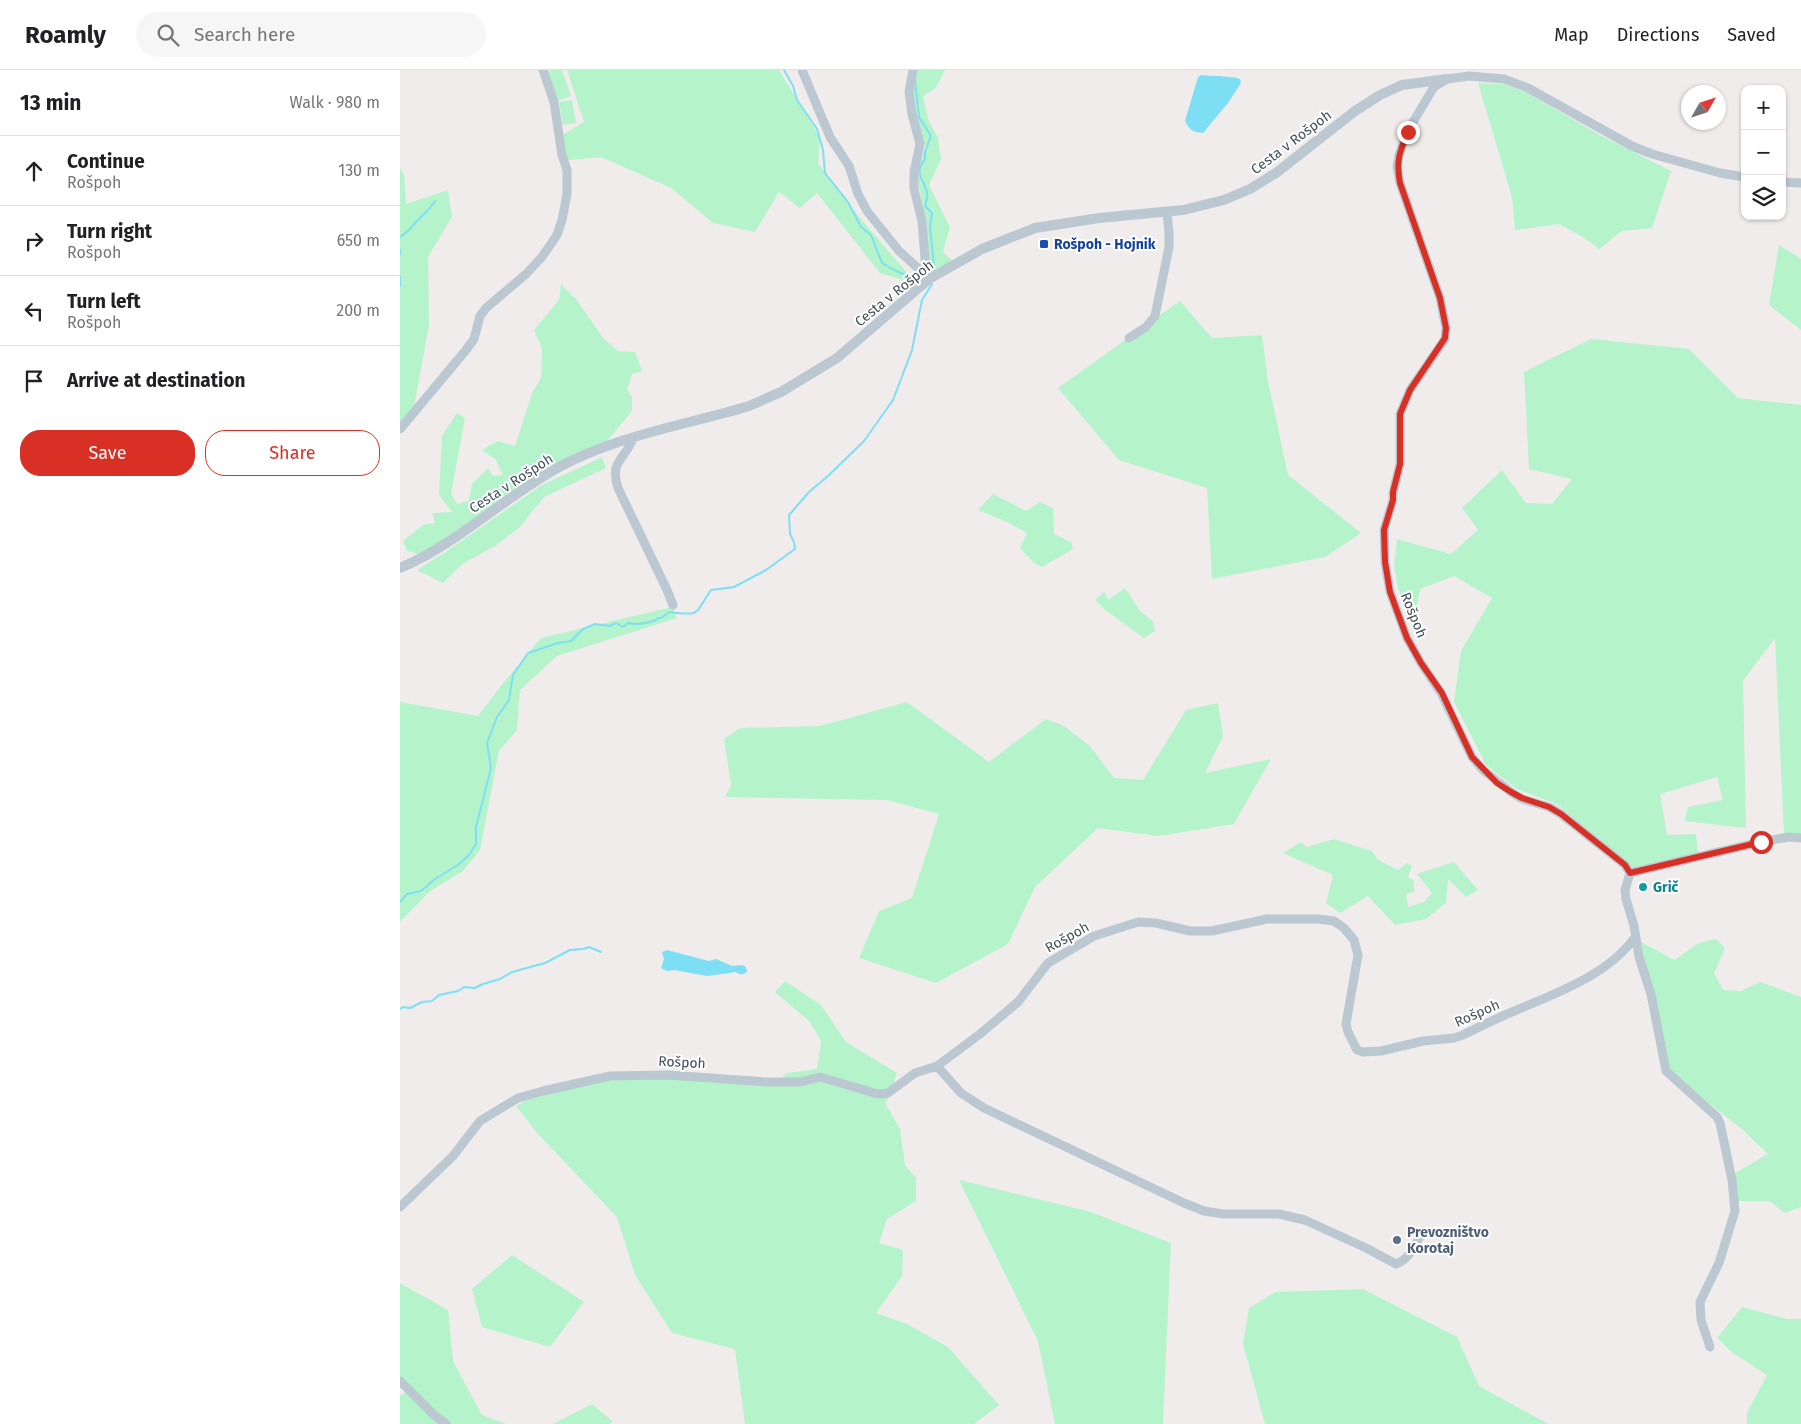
<!DOCTYPE html>
<html lang="en">
<head>
<meta charset="utf-8">
<style>
	:root { --surface:#fff; --page:#f6f6f6; --text:#202124; --muted:#757577; --line:#e0e0e0; --accent:#d93025 }
	body { margin:0; font-family:"Fira Sans",sans-serif; background:var(--page); color:var(--text) }
	.controls { position:absolute; right:15px; top:15px; display:grid; overflow:hidden; border-radius:10px; box-shadow:0 1px 4px #0004 }
	.controls button { width:45px; height:45px; display:grid; place-items:center; padding:0; border:0; border-bottom:1px solid var(--line); background:var(--surface); color:var(--text); font:25px sans-serif }
	.compass { position:absolute; left:1281px; top:15px; width:45px; height:45px; border-radius:50%; background:var(--surface); box-shadow:0 1px 4px #0004; rotate:51deg }
	.stop { position:absolute; width:15px; height:15px; margin:-11px; border:4px solid #d93025; border-radius:50%; background:#fff }
	.stop.end { background:#d93025; border-color:#fff; box-shadow:0 1px 5px #0008 }
	.list { margin:0; padding:0; list-style:none }
	h2 { display:flex; justify-content:space-between; align-items:center; height:65px; margin:0; padding:0 20px; font-size:21px }
	h2 small { font-size:16px; font-weight:400; color:var(--muted) }
	.list li { display:grid; grid-template-columns:32px 1fr auto; gap:15px; align-items:center; box-sizing:border-box; height:70px; padding:0 20px; border-top:1px solid var(--line) }
	.list b { display:block; font-size:19px; white-space:nowrap }
	.list p { margin:0; font-size:16px; white-space:nowrap; color:var(--muted) }
	.list em { font-size:16px; font-style:normal; color:var(--muted) }
	.actions { display:flex; gap:10px; padding:15px 20px }
	.actions a { flex:1; padding:11px 0; border:1px solid var(--accent); border-radius:20px; text-align:center; font-size:18px; color:var(--accent) }
	.actions .main { background:var(--accent); color:#fff }
	.icon { flex:none; width:28px; height:28px; fill:none; stroke:currentColor; stroke-width:2; stroke-linecap:round; stroke-linejoin:round }
	.map { position:relative; flex:none; width:1401px; height:1354px; overflow:hidden }
	header { display:flex; align-items:center; gap:30px; box-sizing:border-box; height:70px; padding:0 25px; background:var(--surface); border-bottom:1px solid var(--line) }
	header strong { font-size:24px }
	nav { display:flex; gap:28px; margin-inline-start:auto; font-size:18px }
	.search { width:350px; height:45px; background:var(--page); display:flex; align-items:center; gap:12px; box-sizing:border-box; padding:0 18px; border-radius:28px; color:var(--muted); font-size:19px }
	main { display:flex }
	aside { flex:1; background:var(--surface) }
	.map>svg:first-child { display:block }
	.green { fill:#b5f3cb }
	.water { fill:#7edff4 }
	.lines { fill:none; stroke-linecap:round; stroke-linejoin:round }
	.stream { stroke:#7edff4; stroke-width:2 }
	.minor { stroke:#bbc8d1; stroke-width:9 }
	.tertiary { stroke:#bbc8d1; stroke-width:10 }
	.route { stroke:#d93025; stroke-width:6 }
	.transit-dot { fill:#1a4fb4; stroke:#fff; stroke-width:2 }
	.culture-dot { fill:#0f9aa8; stroke:#fff; stroke-width:2 }
	.service-dot { fill:#5c6f8a; stroke:#fff; stroke-width:2 }
	.labels { text-anchor:middle; stroke-width:4; stroke-linejoin:round; paint-order:stroke }
	.street-label { font-size:14px; fill:#43515c; stroke:#fff }
	.transit-label { font-size:14px; font-weight:bold; fill:#164399; stroke:#fff; text-anchor:start }
	.culture-label { font-size:14px; font-weight:bold; fill:#0d838f; stroke:#fff; text-anchor:start }
	.service-label { font-size:14px; font-weight:bold; fill:#4e5e75; stroke:#fff; text-anchor:start }
</style>
</head>
<body>
<header>
<strong>Roamly</strong>
<div class="search"><svg class="icon" aria-label="search" viewBox="0 0 24 24"><circle cx="10" cy="10" r="6"/><path d="M15 15l6 6"/></svg>Search here</div>
<nav><a>Map</a><a>Directions</a><a>Saved</a></nav>
</header>
<main>
<aside>
<h2>13 min<small>Walk · 980 m</small></h2>
<ul class="list">
<li><svg class="icon" aria-label="ahead" viewBox="0 0 24 24"><path d="M12 20V5M6 11l6-6 6 6"/></svg><div><b>Continue</b><p>Rošpoh</p></div><em>130 m</em></li>
<li><svg class="icon" aria-label="right" viewBox="0 0 24 24"><path d="M7 20v-9h11M14 6l5 5-5 5"/></svg><div><b>Turn right</b><p>Rošpoh</p></div><em>650 m</em></li>
<li><svg class="icon" aria-label="left" viewBox="0 0 24 24"><path d="M17 20v-9H6M10 6l-5 5 5 5"/></svg><div><b>Turn left</b><p>Rošpoh</p></div><em>200 m</em></li>
<li><svg class="icon" aria-label="arrive" viewBox="0 0 24 24"><path d="M6 21V4h12l-3 4 3 4H6"/></svg><div><b>Arrive at destination</b></div></li>
</ul>
<div class="actions"><a class="main">Save</a><a>Share</a></div>
</aside>
<div class="map">
<svg width="1401" height="1354" viewBox="0 0 1401 1354">
	<rect width="100%" height="100%" fill="#f0ecec"/>
	<!-- green -->
	<path class="green" d="M153,0h9l9,26 -14,5 -10,-29z
		M167,0h212l41,68 -2,25 42,55 57,66 -37,-11 -63,-80 -17,15 -21,-16 -24,40 -42,-9 -42,-35 -70,-31 -41,4 -4,-22 28,-17z
		M508,0h37l-9,18 -13,8 6,26 9,15 3,22 -12,26 21,42 -7,25 10,9 -22,13 -6,-58 -8,-39 8,-31 -9,-29 -5,-28 3,-8z
		M1078,13l25,1 24,9 73,42 71,36 -19,57 -30,3 -23,18 -16,-12 -24,-13 -44,6 -3,-33z
		M172,30l4,23 -13,2 -4,-23z
		M0,98l4,6 2,30 42,-14 4,27 -24,40 1,68 -16,87 -13,12z
		M1379,175l22,14v71l-32,-25z
		M161,214l15,15 27,39 15,13 17,1 7,19 -10,3 -5,16 5,7v14l-24,29 -189,114 -12,-3 -4,-10 20,-16 12,-2 -3,-10 20,-1 -13,-17 3,-59 15,-23 8,5 -14,75 6,11 12,-3 3,-17 16,-16 5,8 10,-1 -7,-15 -14,-10 16,-9 17,5 17,-53 9,-15 1,-29 -8,-19 25,-30z
		M780,231l32,37 50,-3 6,46 20,94 73,58 -36,24 -113,22 -5,-91 -88,-28 -61,-72z
		M1191,269l98,10 49,49 63,7v430l-17,-1 -9,-196 -32,43 3,147 -61,-7 3,-14 35,-7 -6,-23 -57,17 7,41 29,-1 2,20 -65,14 -76,-64 -40,-15 -31,-24 -32,-63 7,-51 31,-53 -38,-22 -34,13 -7,42 -15,-43 -4,-22 3,-27 54,15 27,-24 -16,-22 40,-38 24,33 26,1 20,-25 -43,-10 -5,-97z
		M202,387l4,11 -62,29 -25,31 -24,18 -33,18 -19,19 -26,-13 27,-17 98,-68z
		M593,424l33,17 14,-9 13,6 1,26 17,8 2,7 -31,18 -8,-4 -14,-15 7,-15 -20,-11 -29,-12z
		M725,518l15,23 13,10 2,10 -11,7 -40,-29 -8,-9 8,-9 4,9z
		M272,537l5,11 -120,38 -37,34 -3,40 -18,21 -19,99 -17,21 -33,20 -30,31v-220l78,14 26,-34 37,-44z
		M507,632l82,60 57,-43 18,7 26,20 24,32 29,2 43,-70 32,-7 5,33 -18,37 66,-14 -37,65 -75,12 -61,-8 -63,59 -27,57 -72,39 -77,-25 20,-47 33,-13 27,-84 -52,-14 -162,-3 6,-12 -7,-46 16,-11 80,-2z
		M934,769l38,12 6,9 20,10 9,-7 5,3 -4,11 6,4v11l-8,2 2,13 16,-5 8,-9 -15,-19 37,-12 24,28 -12,7 -18,-18 -2,24 -20,16 -31,6 -27,-29 -28,17 -14,-10 7,-28 -50,-22 18,-11 6,5z
		M1316,869l9,9 -11,25 9,17 18,1 19,-9 41,15v210l-16,6 -16,-12h-33l-4,-26 36,-21 -26,-25 -67,-52 -10,-17 -20,-88 -4,-30 33,18 25,-17z
		M385,911l36,24 25,37 51,31 -3,8 1,8 -10,14 15,26 5,36 11,13v23l-29,18 -8,24 24,7 -1,26 -26,37 31,11 41,23 51,58 -25,19h-229l-10,-75 -63,-16 -37,-58 -18,-58 -79,-83 -22,-28 20,-11 75,-16h108l53,7 15,-13 30,-4 4,-28 -12,-20 -34,-29z
		M559,1110l132,32 80,31 -8,181h-108l-17,-83z
		M112,1185l72,47 -34,45 -68,-20 -10,-38z
		M0,1213l48,27 5,51 29,54 24,9h-106v-28l6,-4 -6,-13z
		M963,1219l94,48 22,49 69,38h-283l-22,-80 6,-36 27,-16z
		M1342,1237l45,12h14v105h-54v-11l20,-38 -34,-22 -16,-15z
		M192,1334l20,17 -1,3h-58z"/>
	<!-- water -->
	<path class="water" d="M801,5c9,1 32,1 39,4l1,4 -13,20 -25,30c-10,-1 -14,-3 -18,-12l13,-44z
		M267,880l42,11 7,-2 16,7 10,-1 4,2 1,5c-4,3 -7,3 -11,0l-29,4 -33,-6 -7,1 -6,-3 3,-9 -2,-7z"/>
	<g class="lines">
		<!-- stream -->
		<path class="stream" d="M384,0l9,16 4,14 20,29 6,21 2,23 23,29 13,25 10,8 11,28 14,8 19,8
			M515,11l4,36 12,19 -6,16v7c-13,16 1,21 2,35 1,3 -1,8 -2,12l7,7 -2,15 4,38
			M0,167c9,-5 11,-10 18,-17 7,-8 11,-9 17,-19
			M0,180v4
			M0,207v9
			M0,832l7,-8 14,-3 14,-12 23,-14 11,-10 7,-11v-17l15,-59 -4,-25 10,-26 12,-17 4,-25 15,-22 30,-10 13,-2 12,-12 12,-5 15,2 6,-3 7,4 5,-4c9,2 20,0 28,-3l2,-2h3l8,-6c32,4 25,3 42,-22l23,-3 32,-17 29,-21 -1,-7 -4,-8 -1,-19 20,-23 20,-17 35,-34 29,-41 19,-50 10,-50 10,-16
			M0,939l3,-2 7,1 12,-6 10,-1 7,-6 19,-4 6,-4 11,1 8,-4 17,-5 12,-7 33,-9 25,-13 14,-1 5,-2 12,5"/>
		<!-- minor -->
		<path class="minor" d="M402,0l28,67 19,29 9,28 9,17 32,40 22,20h5l3,8
			M513,0l-4,22 3,22 8,30 -6,28v17l8,32 4,50
			M1382,112l19,1
			M729,268l17,-11 9,-11 14,-69v-14l-2,-22
			M0,359l66,-79 8,-11 6,-23 6,-8 40,-34 16,-17 15,-22 5,-15 5,-26v-24l-5,-15 -8,-53 -11,-32
			M233,368c-8,22 -24,23 -15,50l49,102 6,15
			M1230,803l-5,-8 -64,-51 -12,-7 -27,-8 -11,-7 -28,-22 -11,-13 -31,-64 -20,-30 -14,-25 -17,-46 -5,-30 -1,-32 9,-30v-7l7,-29v-50l10,-24 35,-51 1,-11 -6,-30 -40,-115 -3,-16 2,-12 8,-23 27,-45 13,-8 22,-3 35,3 24,9 104,58 20,8 68,19 25,4
			M1230,803l-5,17 1,9 8,27 5,31 12,37 15,77 51,46 3,6 12,57 3,31 -16,52 -19,39 1,18 9,27
			M1230,803l131,-31 27,-5 13,1
			M537,996l24,27 23,15 200,95 20,8 19,3h56l26,6 61,28 30,16c14,-5 20,-21 27,-33
			M0,1137l53,-51 27,-35 38,-23 25,-7 67,-15 58,-1 99,7h33l20,-5 58,17 10,-1 27,-20 22,-7 43,-32 38,-32 30,-39 46,-27 44,-14 18,1 34,8h22l55,-12h51l16,2 10,7 10,12 4,15 -12,69 2,8 9,18 6,2 18,-1 42,-10 31,-3 9,-3c16,-8 32,-16 49,-23 40,-17 97,-37 123,-75
			M0,1311l35,35 11,8"/>
		<!-- tertiary -->
		<path class="tertiary" d="M0,498c59,-25 105,-72 161,-102 58,-31 125,-41 188,-60l32,-14 56,-34 92,-79 53,-30 53,-21 64,-10 84,-8 41,-10 26,-11 26,-16 79,-62 25,-16 22,-10 45,-6"/>
	</g>
	<g class="lines">
		<!-- route -->
		<path class="route" d="M1008,62c-9,20 -12,30 -8,51l40,115 6,30 -1,10 -35,52 -10,24v50l-7,28v8l-9,30 1,32 5,30 17,46 14,25 21,30 30,64 25,26 14,9 11,6 27,9 12,7 64,51 5,8 131,-31"/>
	</g>
	<!-- markers -->
	<rect class="transit-dot" x="639" y="169" width="10" height="10" rx="2.5"/>
	<circle class="culture-dot" cx="1243" cy="817" r="5"/>
	<circle class="service-dot" cx="997" cy="1170" r="5"/>
	<g class="labels">
		<!-- street labels -->
		<g class="street-label">
			<text transform="translate(891 72) rotate(-37)" y="5">Cesta v Rošpoh</text>
			<text transform="translate(494 223) rotate(-39)" y="5">Cesta v Rošpoh</text>
			<text transform="translate(111 413) rotate(-33)" y="5">Cesta v Rošpoh</text>
			<text transform="translate(1014 545) rotate(68)" y="5">Rošpoh</text>
			<text transform="translate(667 867) rotate(-29)" y="5">Rošpoh</text>
			<text transform="translate(1077 943) rotate(-24)" y="5">Rošpoh</text>
			<text transform="translate(282 992) rotate(3)" y="5">Rošpoh</text>
		</g>
		<!-- transit labels -->
		<g class="transit-label">
			<text x="654" y="179">Rošpoh - Hojnik</text>
		</g>
		<!-- culture labels -->
		<g class="culture-label">
			<text x="1253" y="822">Grič</text>
		</g>
		<!-- service labels -->
		<g class="service-label">
			<text x="1007" y="1167">Prevozništvo<tspan x="1007" dy="16">Korotaj</tspan></text>
		</g>
	</g>
</svg>
<div class="controls">
<button>+</button>
<button>−</button>
<button><svg class="icon" aria-label="layers" viewBox="0 0 24 24"><path d="M12 4l9 5-9 5-9-5zM3 14l9 5 9-5"/></svg></button>
</div>
<svg class="compass" viewBox="-18 -18 36 36"><path d="M0-13l5 13h-10z" fill="#e53935"/><path d="M0 13l5-13h-10z" fill="#757577"/></svg>
<div class="stop" style="left:1361px;top:772px"></div>
<div class="stop end" style="left:1008px;top:62px"></div>
</div>
</main>
</body>
</html>
